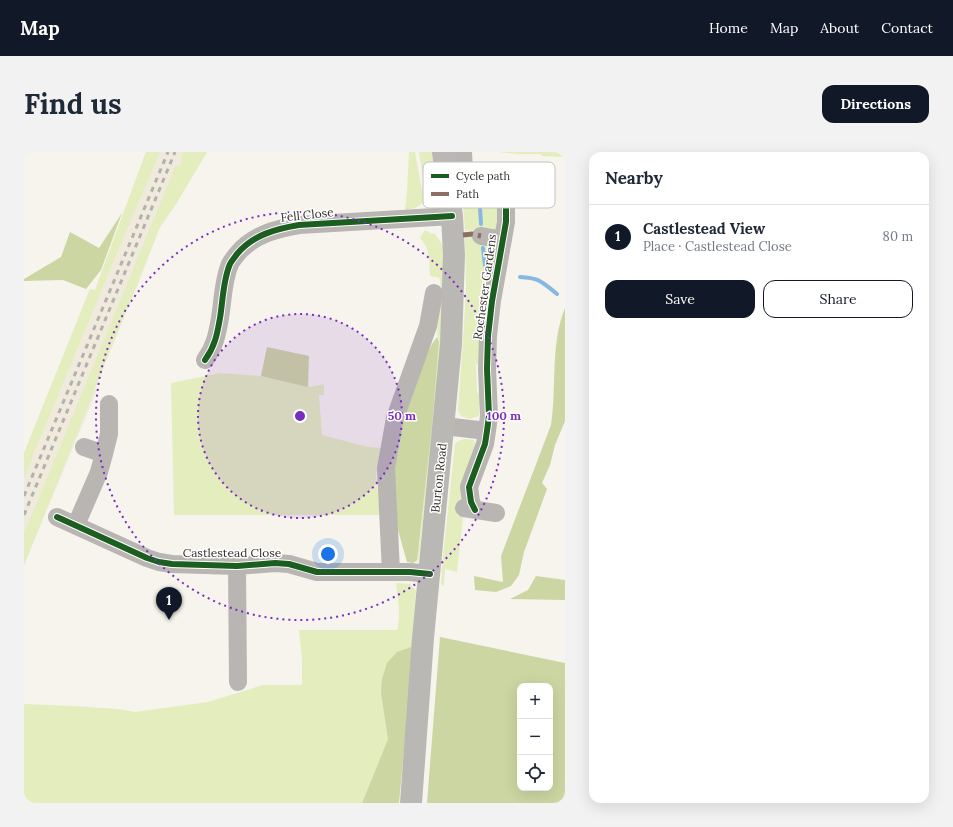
<!DOCTYPE html>
<html lang="en">
<head>
<meta charset="utf-8">
<style>
	:root { --surface:#fff; --page:#f2f2f3; --text:#1f2937; --muted:#747a83; --line:#e0e1e3; --accent:#111827 }
	body { margin:0; font-family:Lora,serif; background:var(--page); color:var(--text) }
	.controls { position:absolute; right:12px; bottom:12px; display:grid; overflow:hidden; border-radius:8px; box-shadow:0 4px 16px #0002 }
	.controls button { width:36px; height:36px; display:grid; place-items:center; padding:0; border:0; border-bottom:1px solid var(--line); background:var(--surface); color:var(--text); font:20px sans-serif }
	.you { position:absolute; left:304px; top:402px; width:14px; height:14px; margin:-10px; border:3px solid #fff; border-radius:50%; background:#1a73e8; box-shadow:0 0 0 6px #1a73e833 }
	.badge { display:grid; place-items:center; width:26px; height:26px; border-radius:50%; background:var(--accent); color:#fff; font-size:13px; font-weight:700 }
	.pin { position:absolute; translate:-50% -33px; filter:drop-shadow(0 1px 2px #0008) }
	.pin::after { content:''; position:absolute; top:21px; width:14px; height:12px; background:inherit; clip-path:polygon(0 0,100% 0,50% 100%) }
	.list { margin:0; padding:0; list-style:none }
	h2 { display:flex; justify-content:space-between; align-items:center; height:52px; margin:0; padding:0 16px; font-size:17px }
	h2 small { font-size:13px; font-weight:400; color:var(--muted) }
	.list li { display:grid; grid-template-columns:26px 1fr auto; gap:12px; align-items:center; box-sizing:border-box; height:64px; padding:0 16px; border-top:1px solid var(--line) }
	.list b { display:block; font-size:15px; white-space:nowrap }
	.list p { margin:0; font-size:13px; white-space:nowrap; color:var(--muted) }
	.list em { font-size:13px; font-style:normal; color:var(--muted) }
	.actions { display:flex; gap:8px; padding:12px 16px }
	.actions a { flex:1; padding:9px 0; border:1px solid var(--accent); border-radius:12px; text-align:center; font-size:14px; color:var(--accent) }
	.actions .main { background:var(--accent); color:#fff }
	.icon { flex:none; width:22px; height:22px; fill:none; stroke:currentColor; stroke-width:2; stroke-linecap:round; stroke-linejoin:round }
	.map { position:relative; flex:none; width:541px; height:651px; overflow:hidden; border-radius:12px }
	header { display:flex; align-items:center; gap:24px; box-sizing:border-box; height:56px; padding:0 20px; background:var(--accent); color:#fff }
	header strong { font-size:19px }
	nav { display:flex; gap:22px; margin-inline-start:auto; font-size:14px }
	.intro { display:flex; align-items:center; justify-content:space-between; box-sizing:border-box; height:96px; padding:0 24px }
	h1 { margin:0; font-size:28px }
	.button { padding:10px 18px; border-radius:12px; background:var(--accent); color:#fff; font-size:14px; font-weight:700 }
	main { display:flex; gap:24px; padding:0 24px }
	aside { flex:1; background:var(--surface); border-radius:12px; box-shadow:0 4px 16px #0002 }
	.map>svg:first-child { display:block }
	.built { fill:#efeadb }
	.green { fill:#e3edbd }
	.forest { fill:#ccd6a2; fill-rule:evenodd }
	.lines { fill:none; stroke-linecap:round; stroke-linejoin:round }
	.stream { stroke:#88b7e1; stroke-width:4 }
	.minor { stroke:#b8b5b3; stroke-width:18 }
	.major { stroke:#bab8b5; stroke-width:22 }
	.rail { stroke:#b3b1ae; stroke-width:3; stroke-dasharray:5 5; stroke-linecap:butt }
	.quiet { stroke:#8d6e63; stroke-width:5; stroke-dasharray:10 5; stroke-linecap:butt }
	.cycleway-casing { stroke:#fff; stroke-width:8 }
	.cycleway { stroke:#1b5e20; stroke-width:6 }
	.ring { fill:none; stroke:#7b2cbf; stroke-width:2; stroke-dasharray:2 4 }
	.labels { text-anchor:middle; stroke-width:3; stroke-linejoin:round; paint-order:stroke }
	.street-label { font-size:12px; fill:#34322e; stroke:#fff }
	.key { fill:#fff; stroke:#c2c2c0; stroke-width:1 }
	.key-label { font-size:11px; fill:#34322e }
	.centre { fill:#7b2cbf; stroke:#fff; stroke-width:2 }
	.ring-label { font-size:12px; text-anchor:middle; font-weight:bold; fill:#7b2cbf; stroke:#fff; stroke-width:3; stroke-linejoin:round; paint-order:stroke }
</style>
</head>
<body>
<header>
<strong>Map</strong>
<nav><a>Home</a><a>Map</a><a>About</a><a>Contact</a></nav>
</header>
<div class="intro"><h1>Find us</h1><a class="button">Directions</a></div>
<main>
<div class="map">
<svg width="541" height="651" viewBox="0 0 541 651">
	<rect width="100%" height="100%" fill="#f6f4ed"/>
	<!-- built -->
	<path class="built" d="M122,0h61l-31,52 -16,23 -21,55 -45,107 3,1 -73,175v-112l66,-164 5,1z"/>
	<!-- green -->
	<path class="green" d="M122,0h14l-49,115 -87,210v-24l66,-164 5,1z
		M159,0h24l-31,52 -16,23 -136,338v-31l152,-369 4,1z
		M385,0h6l9,50 -9,6 -10,2 2,-18z
		M395,0h16l3,33 -4,11 -7,8z
		M475,0h66v5l-24,-1v-2h-23z
		M448,18l-1,10v17l26,3 4,27 -10,5 -18,-2 -8,1 -2,-29 2,-26z
		M401,78l7,4 2,-1c15,17 12,31 13,52l-28,273 -2,4 -4,1 4,-3 1,-13 21,-205c-5,-14 1,-32 2,-47 0,-5 -1,-11 -1,-16l-3,-2 -7,-1c-1,-14 1,-27 -10,-38z
		M441,85h8l21,9 -3,30 -6,4 -5,27 5,6 -3,48 -6,4 1,27 6,5v8l-4,1v10l-9,3 -9,-3 -3,-6 6,-84 2,-39z
		M196,221l41,3 50,11 13,-3v11h-5l3,40 46,12 13,1 -5,27 4,40h-206l-3,-132z
		M441,287l9,1 1,4 -7,20 -2,32 -7,7 -2,12 6,1 -6,56 -12,-3 -1,17 -3,-2 1,-18 13,-122 3,-3z
		M372,431l14,1 6,7 -4,49 2,6 -33,48 7,45 -26,64h-338v-99l48,2 46,3 17,3 73,-10 55,-17h39v-25l-3,-30h98c4,-16 1,-31 -1,-47z"/>
	<!-- forest -->
	<path class="forest" d="M98,61l-21,57 -15,19 -23,-9 -39,1v-2l37,-22 9,-25 29,16z
		M541,156v113l-10,24 -5,20 -8,18 5,6 -23,63 -5,23 -8,11 -15,6 -21,-2 -1,-14 29,6 -2,-26 50,-131c6,-38 -1,-80 14,-117z
		M413,185l2,5 -7,83 -15,135 -4,3 -6,-1 -9,-32 -5,-38 3,-43 4,-31 22,-55 10,-19z
		M243,195l42,9 -1,31 -47,-11z
		M512,424l29,4v20l-55,-1 18,-9z
		M416,485l125,26v140h-138zM496,534h30v102h-30z
		M390,494l-15,157h-37l26,-64 -7,-45 1,-15 5,-16 10,-11z"/>
	<g class="lines">
		<!-- stream -->
		<path class="stream" d="M456,55l1,17
			M459,96l2,17
			M496,125c20,1 22,5 37,17"/>
		<!-- minor -->
		<path class="minor" d="M439,0l1,18
			M457,84l22,4
			M181,208c10,-14 12,-25 15,-42 3,-18 3,-38 10,-54 2,-4 5,-7 7,-10 16,-19 38,-25 62,-29l153,-9
			M420,274l43,5
			M60,295l20,7 5,-20v-30
			M440,356l32,5
			M451,358l-4,-8 -2,-15 16,-43 2,-13 2,-15 -2,-47 1,-33 4,-35 14,-79v-15
			M33,365l90,41 12,4 13,2 65,2 38,-3 14,1 28,8h93l20,2
			M52,373l23,-53 5,-18
			M213,414l1,116
			M367,420l-5,-104 9,-50 33,-92 6,-33"/>
		<!-- major -->
		<path class="major" d="M387,651l12,-165 28,-294 3,-89 -2,-39 -9,-64"/>
		<!-- rail -->
		<path class="rail" d="M0,344l144,-344
			M0,363l151,-363"/>
		<!-- quiet -->
		<path class="quiet" d="M439,83l9,-1 9,2"/>
		<!-- cycleway casing -->
		<g class="cycleway-casing">
			<path id="cycleway" d="M181,208c10,-14 12,-25 15,-42 3,-18 3,-38 10,-54 2,-4 5,-7 7,-10 16,-19 38,-25 62,-29l153,-9
				M451,358l-4,-8 -2,-15 16,-43 2,-13 2,-15 -2,-47 1,-33 4,-35 14,-79v-15
				M33,365l90,41 12,4 13,2 65,2 38,-3 14,1 28,8h93l20,2"/>
		</g>
		<!-- cycleway -->
		<use href="#cycleway" class="cycleway"/>
	</g>
	<!-- distance rings -->
	<circle cx="276" cy="264" r="102" fill="#7b2cbf" fill-opacity=".12"/>
	<g class="ring">
		<circle cx="276" cy="264" r="102"/>
		<circle cx="276" cy="264" r="204"/>
	</g>
	<g class="labels">
		<!-- street labels -->
		<g class="street-label">
			<text transform="translate(283 63) rotate(-6)" y="4">Fell Close</text>
			<text transform="translate(461 135) rotate(-82)" y="4">Rochester Gardens</text>
			<text transform="translate(415 326) rotate(-84)" y="4">Burton Road</text>
			<text x="208" y="405">Castlestead Close</text>
		</g>
	</g>
	<!-- legend -->
	<rect x="399" y="10" width="132" height="46" rx="6" class="key"/>
	<rect x="407" y="22" width="18" height="4" fill="#1b5e20"/>
	<rect x="407" y="40" width="18" height="4" fill="#8d6e63"/>
	<g class="key-label">
		<text x="432" y="28">Cycle path</text>
		<text x="432" y="46">Path</text>
	</g>
	<circle cx="276" cy="264" r="6" class="centre"/>
	<g class="ring-label">
		<text x="378" y="268">50 m</text>
		<text x="480" y="268">100 m</text>
	</g>
</svg>
<div class="controls">
<button>+</button>
<button>−</button>
<button><svg class="icon" aria-label="locate" viewBox="0 0 24 24"><circle cx="12" cy="12" r="6"/><path d="M12 2v4M12 18v4M2 12h4M18 12h4"/></svg></button>
</div>
<div class="you"></div>
<div class="pin badge" style="left:145px;top:468px">1</div>
</div>
<aside>
<h2>Nearby<small></small></h2>
<ul class="list">
<li><span class="badge">1</span><div><b>Castlestead View</b><p>Place · Castlestead Close</p></div><em>80 m</em></li>
</ul>
<div class="actions"><a class="main">Save</a><a>Share</a></div>
</aside>
</main>
</body>
</html>
